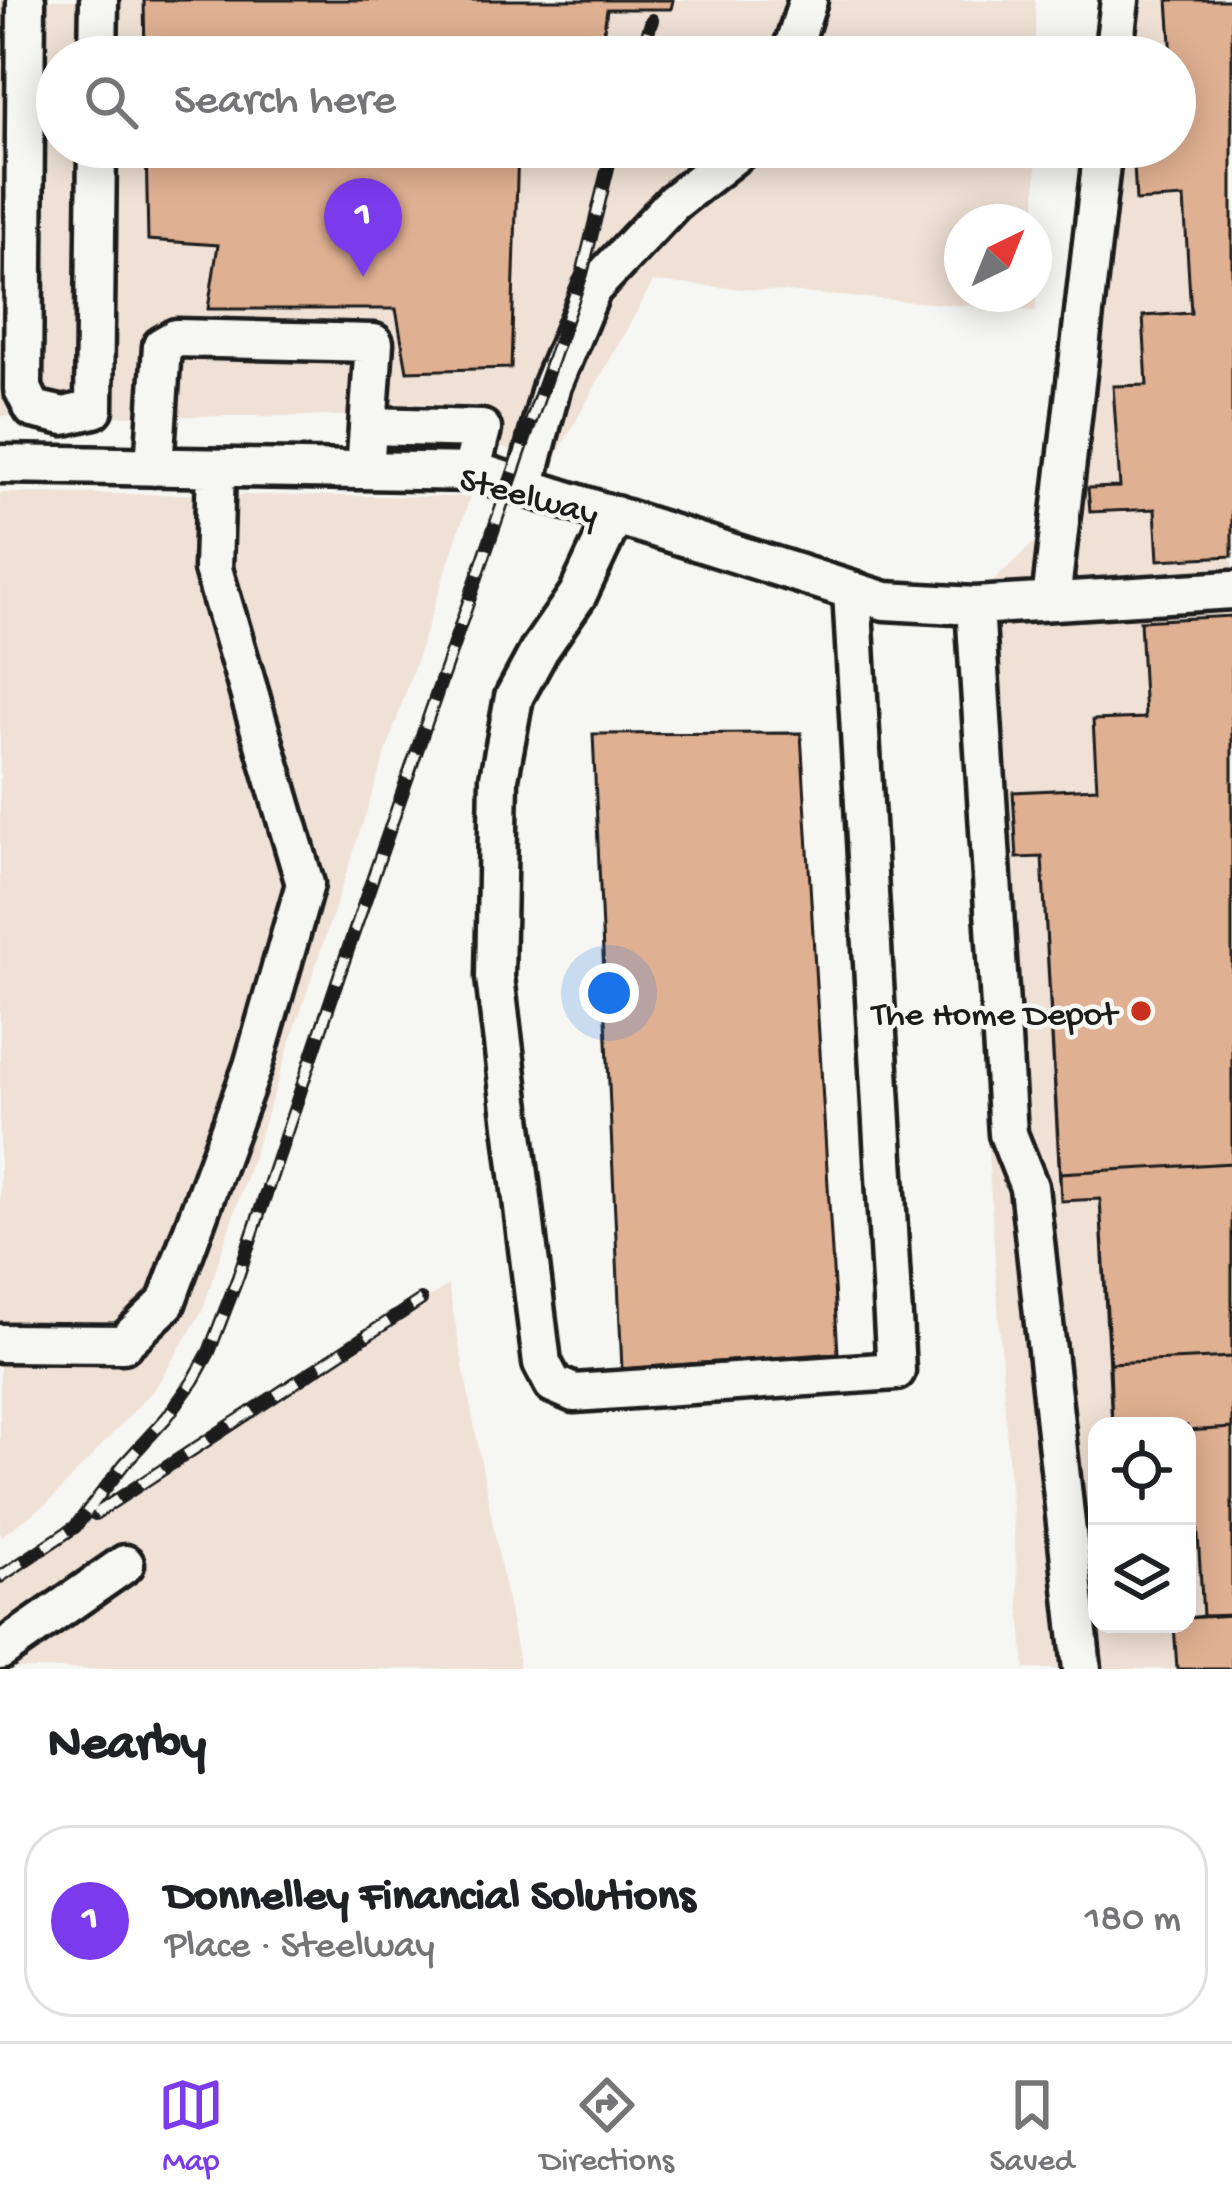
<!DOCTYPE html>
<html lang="en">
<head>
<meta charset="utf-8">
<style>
	:root { --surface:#fff; --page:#f2f2f2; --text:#202124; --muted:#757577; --line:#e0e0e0; --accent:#7c3aed }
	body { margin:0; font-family:"Gochi Hand",sans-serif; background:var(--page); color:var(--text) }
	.controls { position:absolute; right:36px; bottom:36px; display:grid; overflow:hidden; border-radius:24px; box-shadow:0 6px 30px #0003 }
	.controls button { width:108px; height:108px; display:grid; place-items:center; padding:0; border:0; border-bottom:3px solid var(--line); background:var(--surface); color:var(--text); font:60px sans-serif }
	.compass { position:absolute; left:944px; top:204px; width:108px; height:108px; border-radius:50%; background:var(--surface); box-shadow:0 6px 30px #0003; rotate:43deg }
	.you { position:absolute; left:609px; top:993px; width:42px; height:42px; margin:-30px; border:9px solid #fff; border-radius:50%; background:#1a73e8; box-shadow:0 0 0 18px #1a73e833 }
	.badge { display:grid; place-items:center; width:78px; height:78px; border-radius:50%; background:var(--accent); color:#fff; font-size:39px; font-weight:700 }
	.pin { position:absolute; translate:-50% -99px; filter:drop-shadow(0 3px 6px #0008) }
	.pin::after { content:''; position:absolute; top:63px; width:42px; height:36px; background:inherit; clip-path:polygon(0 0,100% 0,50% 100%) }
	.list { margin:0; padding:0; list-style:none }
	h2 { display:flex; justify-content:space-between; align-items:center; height:156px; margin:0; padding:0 48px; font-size:51px }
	h2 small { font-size:39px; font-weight:400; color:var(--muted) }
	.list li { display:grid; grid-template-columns:78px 1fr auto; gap:36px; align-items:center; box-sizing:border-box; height:192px; margin:0 24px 24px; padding:0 24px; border:3px solid var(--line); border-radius:48px }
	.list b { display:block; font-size:45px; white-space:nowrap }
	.list p { margin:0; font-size:39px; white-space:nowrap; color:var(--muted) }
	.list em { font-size:39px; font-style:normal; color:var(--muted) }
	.icon { flex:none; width:66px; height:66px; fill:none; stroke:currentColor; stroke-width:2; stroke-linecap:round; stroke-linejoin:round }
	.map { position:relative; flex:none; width:1232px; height:1669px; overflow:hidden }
	.search { position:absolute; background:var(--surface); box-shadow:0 6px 30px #0003; left:36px; right:36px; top:36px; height:132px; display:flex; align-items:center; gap:30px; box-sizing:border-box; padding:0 42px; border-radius:66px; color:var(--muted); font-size:45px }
	.sheet { height:372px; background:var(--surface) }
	nav { display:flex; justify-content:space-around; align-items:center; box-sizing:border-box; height:168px; border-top:3px solid var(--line); background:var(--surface); font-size:33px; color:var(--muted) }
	nav a { display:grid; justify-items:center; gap:6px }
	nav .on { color:var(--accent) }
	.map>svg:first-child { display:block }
	.built { fill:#efe1d5; fill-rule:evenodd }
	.building { fill:#e0b092; stroke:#1c1c1c; stroke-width:3 }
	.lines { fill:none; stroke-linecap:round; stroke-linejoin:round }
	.minor-casing { stroke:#1c1c1c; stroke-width:45 }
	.minor { stroke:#f6f6f2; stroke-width:36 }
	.rail-casing { stroke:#1c1c1c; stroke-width:14 }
	.rail { stroke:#f6f6f2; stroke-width:9; stroke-dasharray:27; stroke-linecap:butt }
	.poi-dot { fill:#c8321e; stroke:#f6f6f2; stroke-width:4.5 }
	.labels { text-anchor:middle; stroke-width:9; stroke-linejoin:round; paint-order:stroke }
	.street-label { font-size:36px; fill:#1c1c1c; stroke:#f6f6f2 }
	.poi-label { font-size:36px; fill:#1c1c1c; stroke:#f6f6f2; text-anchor:end }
</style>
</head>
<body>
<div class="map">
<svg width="1232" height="1669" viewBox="0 0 1232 1669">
	<rect width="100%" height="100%" fill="#f6f6f2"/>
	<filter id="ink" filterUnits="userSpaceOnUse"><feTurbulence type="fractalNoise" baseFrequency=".00833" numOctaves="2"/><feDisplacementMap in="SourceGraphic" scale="24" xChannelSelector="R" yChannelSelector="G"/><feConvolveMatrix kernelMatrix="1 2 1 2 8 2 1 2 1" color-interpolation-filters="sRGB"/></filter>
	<g filter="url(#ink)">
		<!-- built -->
		<path class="built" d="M0,0h1035v57h-978v90h979v164l-383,-29 -100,180 -157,-46h-396zM962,222h72v72h-72z
			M1102,0h130v1669h-207l-15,-181 -57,-869 89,-84 13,-160 30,-228h90v-90h-80zM1097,1426h90v198h-90z
			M0,493l470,4 -268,814 -46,76 -107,115 -49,35z
			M448,1285l72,384h-520v-89z"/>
		<!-- building -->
		<path class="building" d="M144,0h529l-2,9h-64l-7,48h-455z
			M1168,0h64v556l-74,4 -3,-51 -65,3 -2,-24 32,-1 -7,-101 34,-1 -4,-69 48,-3 -7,-115 -48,3 -3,-54h42v-90h-3z
			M146,147h372l-7,221 -104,3 -11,-62h-188l10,-64 -70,-5z
			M1232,616v1053h-55l-3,-45h13v-6l16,-2 -10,-161h-6v-29h-75l-12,-227 -39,2 -19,-344 -25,1 -4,-66 84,-4 -4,-68 52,-2 -5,-97z
			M1232,616v547l-172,10 -18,-316 -25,1 -4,-66 84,-4 -4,-68 52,-2 -5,-97z
			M801,733l37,620 -216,16 -29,-635z
			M1232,1163v194l-122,6 -10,-164 -39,2 -1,-28z
			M1232,1357v71l-45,3v-5h-75l-2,-63z
			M1232,1428v187l-29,1 -10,-161h-6v-24z
			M1232,1615v54h-55l-3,-45h13v-6z"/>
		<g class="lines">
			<!-- minor casing -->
			<g class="minor-casing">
				<path id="minor" d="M26,0l-3,389 10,20 31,7 30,-7 3,-262
					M98,57l1,-57
					M790,57l18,-57
					M1113,57l7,-57
					M368,426l114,3 -11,43
					M0,464l478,8 407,129 90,5 257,-16
					M154,467l8,-121 14,-8 198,5 -9,127
					M525,487l27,-102 40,-96 82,-87 70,-55
					M615,515l-37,79 -38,55 -26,48 -15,81 -4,199 47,386 11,21 21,9 322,-22 -44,-780
					M1051,601l52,-454
					M975,606l33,528 21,53 53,482
					M0,1343l123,1 43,-41 87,-237 52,-182 -92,-315 3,-101
					M0,1651l125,-87"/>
			</g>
			<!-- minor -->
			<use href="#minor" class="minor"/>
			<!-- rail casing -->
			<g class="rail-casing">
				<path id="rail" d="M640,57l12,-37
					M95,1514l326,-214
					M0,1577l75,-50 49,-63 43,-47 26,-36 16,-29 29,-75 105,-313 239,-690 31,-127"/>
			</g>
			<!-- rail -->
			<use href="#rail" class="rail"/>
		</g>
	</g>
	<!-- markers -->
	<circle class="poi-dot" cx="1141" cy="1011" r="12"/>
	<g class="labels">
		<!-- street labels -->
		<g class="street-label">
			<text transform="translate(530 493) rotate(15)" y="13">Steelway</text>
		</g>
		<!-- poi labels -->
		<g class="poi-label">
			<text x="1117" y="1024">The Home Depot</text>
		</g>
	</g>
</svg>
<div class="controls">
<button><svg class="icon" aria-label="locate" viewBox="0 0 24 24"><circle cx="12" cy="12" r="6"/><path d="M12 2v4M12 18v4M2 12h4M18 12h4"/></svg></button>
<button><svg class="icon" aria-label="layers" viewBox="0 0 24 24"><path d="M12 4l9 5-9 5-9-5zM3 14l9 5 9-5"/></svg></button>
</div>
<svg class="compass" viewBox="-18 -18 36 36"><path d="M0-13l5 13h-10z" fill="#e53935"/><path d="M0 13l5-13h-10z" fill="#757577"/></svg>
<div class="you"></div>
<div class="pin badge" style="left:363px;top:277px">1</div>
<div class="search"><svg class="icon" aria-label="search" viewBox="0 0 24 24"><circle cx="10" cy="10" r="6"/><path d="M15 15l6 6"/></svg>Search here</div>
</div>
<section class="sheet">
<h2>Nearby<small></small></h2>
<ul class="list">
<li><span class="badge">1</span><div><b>Donnelley Financial Solutions</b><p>Place · Steelway</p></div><em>180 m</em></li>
</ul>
</section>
<nav>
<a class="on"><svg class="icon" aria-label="map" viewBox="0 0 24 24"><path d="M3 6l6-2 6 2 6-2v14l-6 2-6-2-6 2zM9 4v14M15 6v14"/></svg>Map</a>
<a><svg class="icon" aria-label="directions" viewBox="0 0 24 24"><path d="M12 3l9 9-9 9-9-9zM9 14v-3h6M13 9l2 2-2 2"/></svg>Directions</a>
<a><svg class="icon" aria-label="saved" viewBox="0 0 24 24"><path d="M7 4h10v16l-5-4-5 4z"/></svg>Saved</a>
</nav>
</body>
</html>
